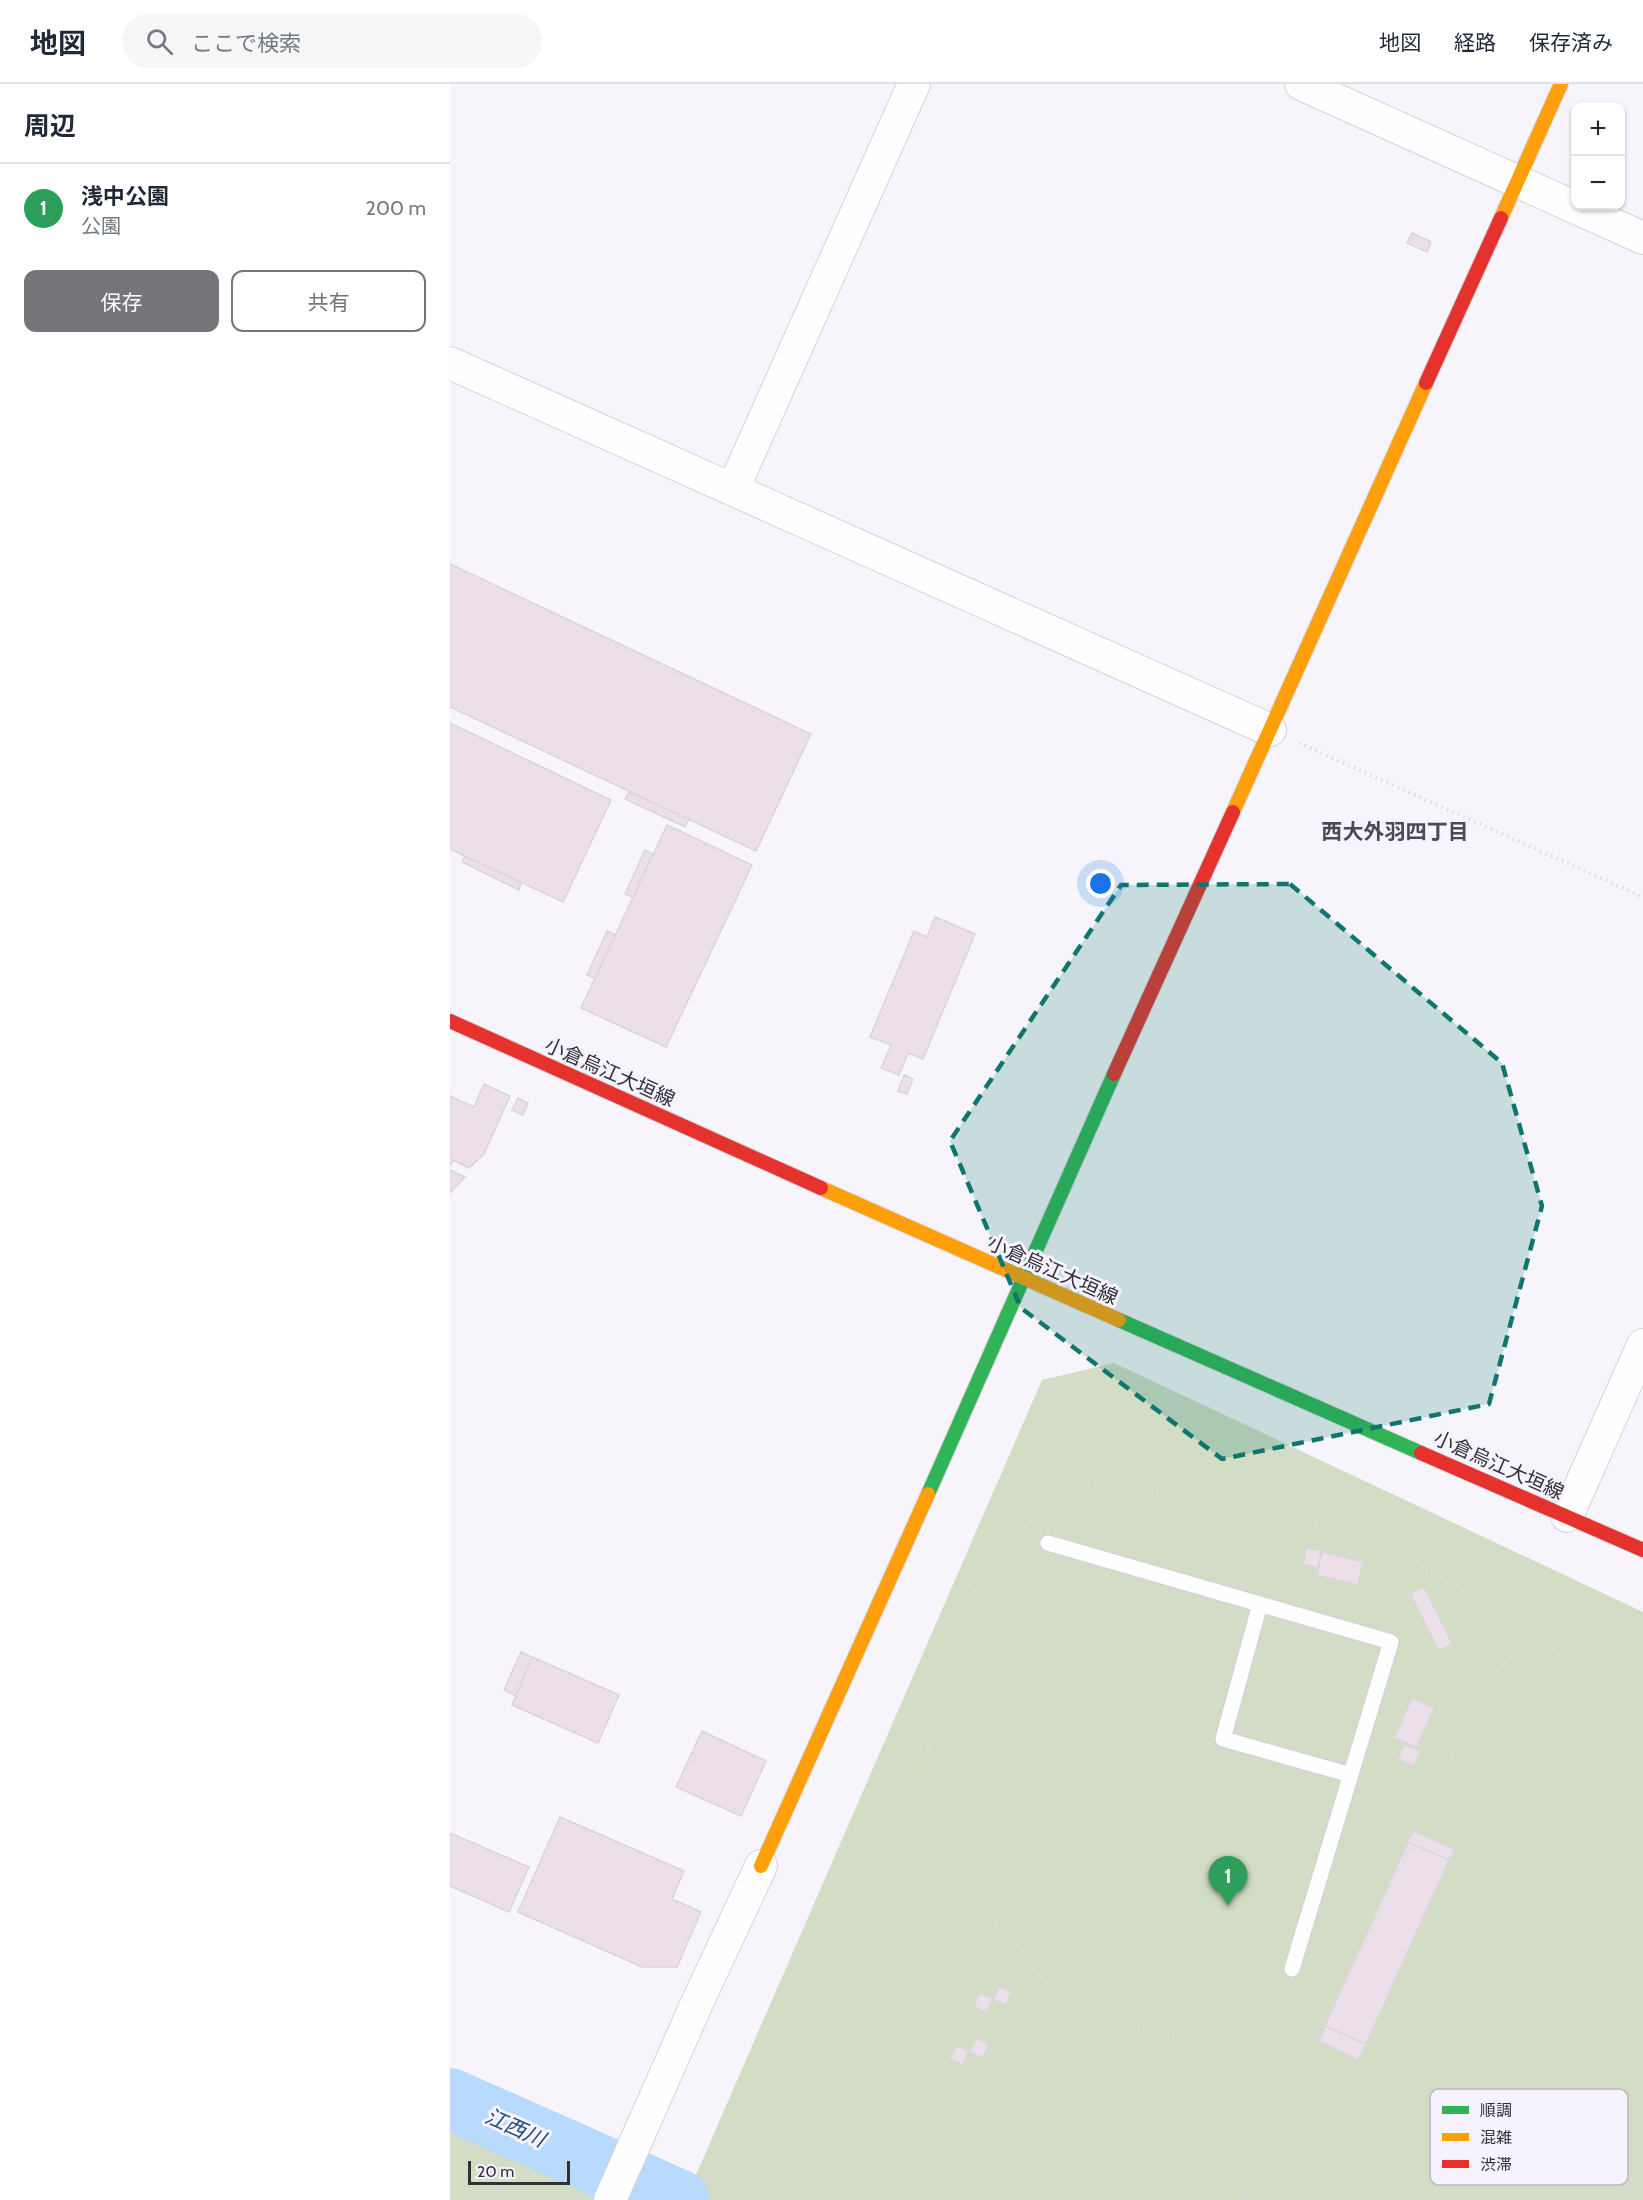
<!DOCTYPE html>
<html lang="ja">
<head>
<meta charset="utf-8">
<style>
	:root { --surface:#fff; --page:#f6f6f7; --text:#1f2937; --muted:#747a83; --line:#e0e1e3; --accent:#77757a }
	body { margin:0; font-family:Cabin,"Noto Sans JP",sans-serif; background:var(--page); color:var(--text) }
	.controls { position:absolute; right:18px; top:18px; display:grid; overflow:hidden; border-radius:12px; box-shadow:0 2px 4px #0004 }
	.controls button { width:54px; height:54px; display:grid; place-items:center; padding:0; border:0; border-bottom:2px solid var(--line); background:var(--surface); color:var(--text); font:30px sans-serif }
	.scale { position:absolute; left:18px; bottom:15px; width:102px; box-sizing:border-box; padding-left:6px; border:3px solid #323035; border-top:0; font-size:16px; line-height:21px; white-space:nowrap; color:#323035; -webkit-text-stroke:4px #f6f2fe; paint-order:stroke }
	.you { position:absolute; left:651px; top:800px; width:21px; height:21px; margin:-15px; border:4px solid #fff; border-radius:50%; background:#1a73e8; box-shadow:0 0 0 9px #1a73e833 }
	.badge { display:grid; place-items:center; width:39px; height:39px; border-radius:50%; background:var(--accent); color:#fff; font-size:20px; font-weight:700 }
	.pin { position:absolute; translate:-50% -50px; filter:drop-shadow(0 2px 3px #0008) }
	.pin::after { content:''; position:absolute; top:32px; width:21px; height:18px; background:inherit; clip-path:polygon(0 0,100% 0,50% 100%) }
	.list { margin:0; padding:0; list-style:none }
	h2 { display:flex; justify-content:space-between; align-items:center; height:78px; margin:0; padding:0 24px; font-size:26px }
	h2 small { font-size:20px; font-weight:400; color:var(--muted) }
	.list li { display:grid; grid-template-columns:39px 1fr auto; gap:18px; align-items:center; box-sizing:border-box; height:90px; padding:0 24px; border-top:2px solid var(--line) }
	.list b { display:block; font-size:22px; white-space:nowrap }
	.list p { margin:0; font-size:20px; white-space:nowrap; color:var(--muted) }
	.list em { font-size:20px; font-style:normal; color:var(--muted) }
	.actions { display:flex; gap:12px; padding:18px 24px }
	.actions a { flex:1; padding:14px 0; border:2px solid var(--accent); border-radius:12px; text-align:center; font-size:21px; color:var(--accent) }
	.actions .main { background:var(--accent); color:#fff }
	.icon { flex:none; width:33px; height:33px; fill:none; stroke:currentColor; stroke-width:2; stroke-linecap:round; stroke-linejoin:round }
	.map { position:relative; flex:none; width:1193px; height:2116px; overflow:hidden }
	header { display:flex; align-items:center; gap:36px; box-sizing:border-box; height:84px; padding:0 30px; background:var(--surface); border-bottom:2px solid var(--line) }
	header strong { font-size:28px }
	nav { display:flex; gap:33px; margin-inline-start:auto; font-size:21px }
	.search { width:420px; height:54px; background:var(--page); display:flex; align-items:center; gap:15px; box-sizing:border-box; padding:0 21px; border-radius:33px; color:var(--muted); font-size:22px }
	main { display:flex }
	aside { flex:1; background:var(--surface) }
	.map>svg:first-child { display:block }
	.green { fill:#d3ddc5 }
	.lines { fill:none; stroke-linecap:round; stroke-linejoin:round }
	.river { stroke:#b7dafe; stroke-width:62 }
	.building { fill:#ecdfea; stroke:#d9d6db; stroke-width:1.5 }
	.lane-casing { stroke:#d4d3d8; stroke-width:18 }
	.street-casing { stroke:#d4d3d8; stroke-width:34 }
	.fast-casing { stroke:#d4d3d8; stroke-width:16 }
	.slow-casing { stroke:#d4d3d8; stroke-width:16 }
	.jam-casing { stroke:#d4d3d8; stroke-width:16 }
	.path { stroke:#dcdbdd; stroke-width:4; stroke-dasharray:1.5 4.5; stroke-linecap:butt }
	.lane { stroke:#fefefe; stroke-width:15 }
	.street { stroke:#fefefe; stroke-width:32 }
	.fast { stroke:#30b455; stroke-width:14 }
	.slow { stroke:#ff9f0a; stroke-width:14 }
	.jam { stroke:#e5322d; stroke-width:14 }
	.marked { fill:#0f766e; fill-opacity:0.2; stroke:#0f766e; stroke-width:4.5; stroke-dasharray:12 8; stroke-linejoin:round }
	.labels { text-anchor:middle; stroke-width:6; stroke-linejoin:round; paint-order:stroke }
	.street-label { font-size:20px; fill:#323035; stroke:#f6f2fe }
	.neighbourhood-label { font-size:21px; font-weight:bold; fill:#4c4953; stroke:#f6f2fe }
	.water-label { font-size:21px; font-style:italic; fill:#204e75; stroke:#f6f2fe }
	.key { fill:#f6f2fe; stroke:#bbb8c2; stroke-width:1.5 }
	.key-label { font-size:16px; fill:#323035 }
</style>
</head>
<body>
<header>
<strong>地図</strong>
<div class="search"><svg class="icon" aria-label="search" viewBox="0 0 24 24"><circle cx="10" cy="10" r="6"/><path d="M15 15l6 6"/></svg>ここで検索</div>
<nav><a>地図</a><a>経路</a><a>保存済み</a></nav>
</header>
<main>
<aside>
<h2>周辺<small></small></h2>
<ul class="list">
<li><span class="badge" style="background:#2e9e5b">1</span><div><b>浅中公園</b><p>公園</p></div><em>200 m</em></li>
</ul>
<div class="actions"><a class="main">保存</a><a>共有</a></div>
</aside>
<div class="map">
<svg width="1193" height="2116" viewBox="0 0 1193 2116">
	<rect width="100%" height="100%" fill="#f7f5fb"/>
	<!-- green -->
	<path class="green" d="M664,1279l529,249v588h-958l357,-820z
		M0,2015l228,101h-228z"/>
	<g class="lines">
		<!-- river -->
		<path class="river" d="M0,2015l228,101"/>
	</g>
	<!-- building -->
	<path class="building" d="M962,149l19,9 -4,10 -20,-9z
		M0,480l361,170 -55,117 -306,-144z
		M0,639l161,77 -48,102 -113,-53z
		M179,708l60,27 -4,8 -60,-28z
		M217,741l85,40 -86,182 -85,-39z
		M195,766l8,4 -20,43 -8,-3z
		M15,772l56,27 -2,7 -57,-28z
		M485,833l40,17 -52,125 -15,-6 -9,22 -18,-7 10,-23 -21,-8 44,-106 13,6z
		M157,847l8,4 -20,43 -8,-3z
		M454,991l9,4 -6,15 -9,-3z
		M34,1000l26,12 -26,58 -15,14 -16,-8 -3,6v-70l24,11z
		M68,1014l10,5 -5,12 -11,-5z
		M0,1086l15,7 -15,16z
		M856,1464l15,3 -3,17 -15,-4z
		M872,1468l41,10 -5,23 -41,-10z
		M974,1503l28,57 -13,7 -29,-58z
		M71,1568l11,5 -16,39 -12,-6z
		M82,1573l87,38 -21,48 -86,-38z
		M962,1614l22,10 -17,39 -23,-9z
		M252,1647l64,30 -25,55 -65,-29z
		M954,1661l16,6 -6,15 -16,-7z
		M110,1733l124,54 -12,28 29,13 -24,55h-35l-124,-55z
		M964,1747l40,18 -5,11 -41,-18z
		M0,1749l79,34 -20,45 -59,-26z
		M958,1758l41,18 -83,184 -41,-18z
		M549,1902l12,6 -5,13 -13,-5z
		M529,1909l14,6 -7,13 -12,-5z
		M875,1942l41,18 -8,16 -39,-19z
		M527,1954l12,6 -6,14 -13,-6z
		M506,1961l13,6 -6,14 -13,-6z"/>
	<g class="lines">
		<!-- lane casing -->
		<g class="lane-casing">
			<path id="lane" d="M598,1459l343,99 -99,327
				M810,1520l-37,135 128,36"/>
		</g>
		<!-- street casing -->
		<g class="street-casing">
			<path id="street" d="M851,0l342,154
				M0,279l820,367
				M283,405l181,-405
				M1117,1432l76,-171
				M160,2116l87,-197 64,-137"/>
		</g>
		<!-- fast casing -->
		<g class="fast-casing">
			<path id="fast" d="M669,1236l302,133
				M478,1410l186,-420"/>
		</g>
		<!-- slow casing -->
		<g class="slow-casing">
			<path id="slow" d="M1051,134l60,-134
				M783,728l193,-429
				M371,1104l298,132
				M311,1782l167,-372"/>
		</g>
		<!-- jam casing -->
		<g class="jam-casing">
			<path id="jam" d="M976,299l75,-165
				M0,937l371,167
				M664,990l119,-262
				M971,1369l222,97"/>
		</g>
		<!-- path -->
		<path class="path" d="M849,659l344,154
			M654,1395l130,30 84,15 87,33 64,35 18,85 -42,95 -65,140 -64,124 -74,13 -116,-25 -72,-34 -77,-90 -45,-81 -6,-99 17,-50 41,-98 66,-72z
			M1037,1593l46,-35 110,48
			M793,2116l73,-163"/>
		<!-- lane -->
		<use href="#lane" class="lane"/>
		<!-- street -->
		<use href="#street" class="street"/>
		<!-- fast -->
		<use href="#fast" class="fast"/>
		<!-- slow -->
		<use href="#slow" class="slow"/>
		<!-- jam -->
		<use href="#jam" class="jam"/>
	</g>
	<!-- marked area -->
	<path class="marked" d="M840,800l212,179 40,143 -53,198 -267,55 -201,-151 -71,-167 171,-256z"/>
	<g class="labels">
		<!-- street labels -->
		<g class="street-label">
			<text transform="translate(160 988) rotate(24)" y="7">小倉烏江大垣線</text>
			<text transform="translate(603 1186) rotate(24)" y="7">小倉烏江大垣線</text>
			<text transform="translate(1049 1381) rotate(24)" y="7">小倉烏江大垣線</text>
		</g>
		<!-- neighbourhood labels -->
		<g class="neighbourhood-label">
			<text x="945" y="755">西大外羽四丁目</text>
		</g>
		<!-- water labels -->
		<g class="water-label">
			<text transform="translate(65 2044) rotate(24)" y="7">江西川</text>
		</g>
	</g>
	<!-- legend -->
	<rect x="980" y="2005" width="198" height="96" rx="9" class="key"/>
	<rect x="992" y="2022" width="27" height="8" fill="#30b455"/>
	<rect x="992" y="2049" width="27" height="8" fill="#ff9f0a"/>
	<rect x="992" y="2076" width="27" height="8" fill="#e5322d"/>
	<g class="key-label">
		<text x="1030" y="2032">順調</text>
		<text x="1030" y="2059">混雑</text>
		<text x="1030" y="2086">渋滞</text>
	</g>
</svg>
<div class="controls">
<button>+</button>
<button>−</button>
</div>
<div class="scale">20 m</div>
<div class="you"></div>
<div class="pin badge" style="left:778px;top:1822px;background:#2e9e5b">1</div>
</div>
</main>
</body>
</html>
